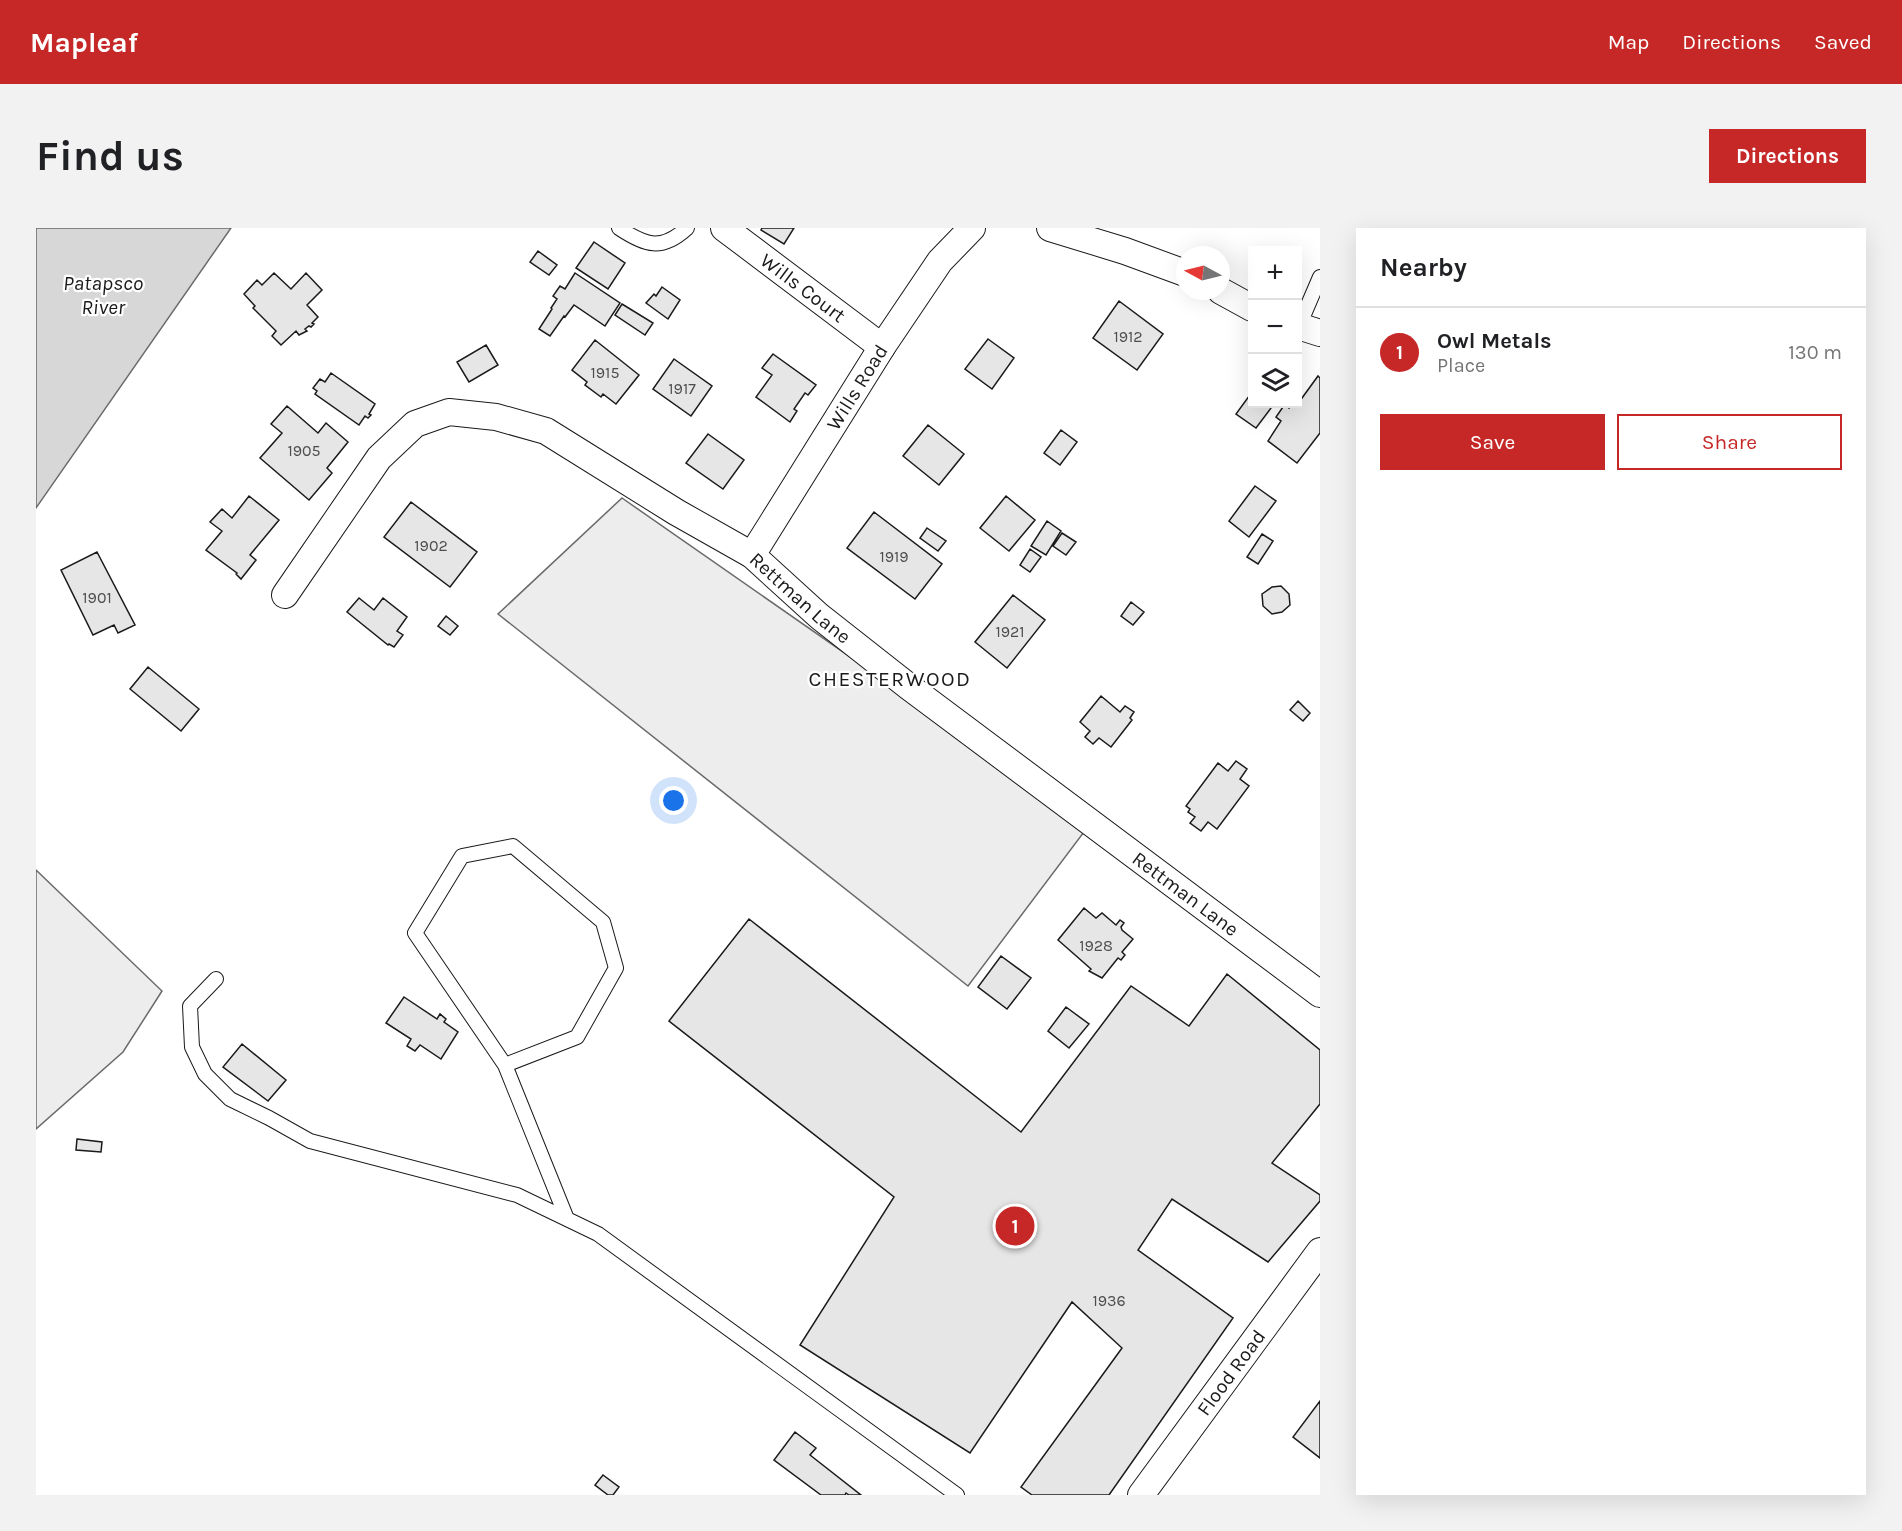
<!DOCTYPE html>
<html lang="en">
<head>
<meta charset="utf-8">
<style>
	:root { --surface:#fff; --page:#f2f2f2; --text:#202124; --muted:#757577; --line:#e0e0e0; --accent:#c62828 }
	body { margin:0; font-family:Karla,sans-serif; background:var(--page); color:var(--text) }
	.controls { position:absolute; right:18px; top:18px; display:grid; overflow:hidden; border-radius:0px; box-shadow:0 6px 24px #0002 }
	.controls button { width:54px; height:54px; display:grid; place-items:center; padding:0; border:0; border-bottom:2px solid var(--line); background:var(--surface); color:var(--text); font:30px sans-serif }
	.compass { position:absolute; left:1140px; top:18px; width:54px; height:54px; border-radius:50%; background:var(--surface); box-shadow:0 6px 24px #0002; rotate:277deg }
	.you { position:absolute; left:638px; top:573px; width:21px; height:21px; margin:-15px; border:4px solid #fff; border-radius:50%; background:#1a73e8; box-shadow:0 0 0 9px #1a73e833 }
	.badge { display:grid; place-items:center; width:39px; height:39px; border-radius:50%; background:var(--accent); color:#fff; font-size:20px; font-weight:700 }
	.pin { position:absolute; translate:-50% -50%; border:3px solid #fff; box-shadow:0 2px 6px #0006 }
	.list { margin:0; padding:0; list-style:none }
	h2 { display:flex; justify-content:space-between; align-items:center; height:78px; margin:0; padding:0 24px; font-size:26px }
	h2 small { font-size:20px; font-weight:400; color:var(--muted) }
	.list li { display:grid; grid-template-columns:39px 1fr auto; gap:18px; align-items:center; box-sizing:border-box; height:90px; padding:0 24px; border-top:2px solid var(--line) }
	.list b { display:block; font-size:22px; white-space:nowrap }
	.list p { margin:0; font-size:20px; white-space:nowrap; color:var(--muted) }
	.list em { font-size:20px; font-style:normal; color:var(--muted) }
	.actions { display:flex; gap:12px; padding:18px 24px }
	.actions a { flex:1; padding:14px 0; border:2px solid var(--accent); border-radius:0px; text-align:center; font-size:21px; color:var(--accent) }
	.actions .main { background:var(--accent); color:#fff }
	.icon { flex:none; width:33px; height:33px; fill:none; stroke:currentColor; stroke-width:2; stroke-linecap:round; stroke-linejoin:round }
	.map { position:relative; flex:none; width:1284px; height:1267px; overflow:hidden; border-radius:0px }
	header { display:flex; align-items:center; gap:36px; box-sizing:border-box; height:84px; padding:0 30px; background:var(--accent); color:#fff }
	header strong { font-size:28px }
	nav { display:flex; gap:33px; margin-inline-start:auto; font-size:21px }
	.intro { display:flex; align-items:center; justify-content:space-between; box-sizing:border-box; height:144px; padding:0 36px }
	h1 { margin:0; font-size:42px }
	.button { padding:15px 27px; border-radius:0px; background:var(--accent); color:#fff; font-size:21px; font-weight:700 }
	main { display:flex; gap:36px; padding:0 36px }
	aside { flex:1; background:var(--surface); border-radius:0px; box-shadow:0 6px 24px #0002 }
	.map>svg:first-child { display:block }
	.built { fill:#ededed; stroke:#6a6a6a; stroke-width:1.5 }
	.water { fill:#d7d7d7; stroke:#6a6a6a; stroke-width:1.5 }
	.building { fill:#e6e6e6; stroke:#1a1a1a; stroke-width:1.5 }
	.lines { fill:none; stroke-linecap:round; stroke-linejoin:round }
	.lane-casing { stroke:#1a1a1a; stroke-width:16 }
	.street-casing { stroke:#1a1a1a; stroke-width:28 }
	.lane { stroke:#fff; stroke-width:14 }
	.street { stroke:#fff; stroke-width:26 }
	.labels { text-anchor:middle; stroke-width:4.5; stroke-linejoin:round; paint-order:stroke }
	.number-label { font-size:16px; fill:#4d4d4d }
	.street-label { font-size:20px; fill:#1a1a1a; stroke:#fff }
	.water-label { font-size:21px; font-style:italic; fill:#1a1a1a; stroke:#fff }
	.neighbourhood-label { font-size:21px; letter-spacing:1.5px; fill:#1a1a1a; stroke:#fff }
</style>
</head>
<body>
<header>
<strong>Mapleaf</strong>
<nav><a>Map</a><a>Directions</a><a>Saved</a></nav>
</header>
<div class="intro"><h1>Find us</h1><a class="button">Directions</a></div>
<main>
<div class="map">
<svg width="1284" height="1267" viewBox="0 0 1284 1267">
	<rect width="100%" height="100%" fill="#fff"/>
	<!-- built -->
	<path class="built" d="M586,270l468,326 -122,162 -470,-372z
		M0,642l126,121 -39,61 -87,77z"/>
	<!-- water -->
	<path class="water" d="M0,0h195l-195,280z"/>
	<!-- building -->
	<path class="building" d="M726,0h32l-10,16 -23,-14z
		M558,14l31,21 -17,26 -32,-21z
		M502,23l19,14 -8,10 -19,-13z
		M238,45l17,16 15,-16 16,17 -15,15 11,12 -6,6 2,1 -3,3 -2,-1 -4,3 2,2 -8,4 -3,-4 -15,14 -9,-9 4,-5 -23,-23 2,-2 -11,-12 13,-14 5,5z
		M539,45l45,30 -15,23 -31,-21 -9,12 -1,-1 -14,20 -11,-7 13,-20 -1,-1 6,-9 -4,-3 7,-10 5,3z
		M626,59l18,13 -12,19 -22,-16 8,-9 2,2z
		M1083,73l44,33 -26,36 -44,-32z
		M586,76l31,19 -8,12 -30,-20z
		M952,111l26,19 -22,31 -27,-20z
		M559,112l44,35 -23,29 -13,-10 -2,3 -16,-12 2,-3 -15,-12z
		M450,117l12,20 -29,17 -12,-20z
		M737,126l43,31 -8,10 -3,-2 -11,16 3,2 -7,11 -34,-25 16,-22 -10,-7z
		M638,131l38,27 -21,30 -38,-27z
		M295,145l44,31 -6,10 2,1 -3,3 -3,-2 -6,9 -44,-31 2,-3 -4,-3 7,-9 5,3z
		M1282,148l2,2v55l-23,30 -29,-22 13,-20 -5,-4 9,-13 4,4 3,-4h6v-7l1,-2 3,3z
		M1216,164v12h22l-18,24 -20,-14z
		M251,178l31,27 8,-10 22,19 -21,26 5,5 -23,27 -49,-42 22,-25 -11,-9z
		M892,197l36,29 -25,31 -36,-29z
		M1025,202l16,12 -17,23 -16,-12z
		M672,206l36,26 -21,29 -37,-26z
		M1219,258l21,15 -27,36 -20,-16z
		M213,268l30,24 -29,35 6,5 -15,19 -5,-5 1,-1 -31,-23 16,-19 -12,-9 12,-13 10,9z
		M970,268l29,24 -26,31 -29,-23z
		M375,274l66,50 -27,35 -66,-50z
		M838,284l68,52 -27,35 -68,-51z
		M1011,293l14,10 -15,24 -15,-9z
		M891,300l19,13 -8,10 -18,-13z
		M1026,305l14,9 -10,13 -13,-9z
		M1226,306l11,7 -15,23 -11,-7z
		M994,321l11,8 -11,15 -10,-7z
		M61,324l38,73 -17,8 -4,-8 -21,10 -32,-65z
		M1245,358l8,8 1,11 -8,7 -10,2 -9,-8 -1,-12 10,-7z
		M977,367l32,25 -38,48 -32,-26z
		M323,370l15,12 9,-12 24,19 -10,14 6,4 -9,12 -5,-3 -1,1 -41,-33z
		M1095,374l13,10 -11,13 -12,-9z
		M410,388l12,10 -8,9 -12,-9z
		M112,439l51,42 -18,22 -51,-42z
		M1065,468l19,16 5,-6 9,6 -4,6 2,2 -21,27 -12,-9 -6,6 -8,-7 5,-6 -10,-9z
		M1262,473l12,12 -7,8 -13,-11z
		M1200,533l11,8 -7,10 9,7 -32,43 -9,-7 -7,9 -11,-8 5,-6 -7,-5 2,-3 -4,-3 32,-43 10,8z
		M1048,680l12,10 6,-5 14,12 4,-5 4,3 -3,4 1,3 11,9 -11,13 3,3 -4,5 -3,-2 -16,20 -13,-7 2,-2 -33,-29z
		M713,691l272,213 110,-146 58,40 38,-52 93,76v54l-48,59 48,32v6l-52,61 -96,-63 -34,51 95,68 -124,177h-77l-11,-8 101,-139 -50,-46 -102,151 -170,-108 94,-148 -225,-176z
		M965,728l30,22 -24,31 -29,-22z
		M368,769l33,22 3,-5 6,5 -2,3 14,10 -17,27 -21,-14 -5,6 -8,-5 4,-7 -25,-16z
		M1030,779l23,17 -20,24 -21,-17z
		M206,816l44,36 -18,21 -45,-34z
		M41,911l25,3 -1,10 -25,-2z
		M1284,1173v57l-27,-21z
		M759,1204l21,16 -6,7 51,40h-12l-3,-2 -1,2h-24l-47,-35z
		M567,1247l16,12 -6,8h-5l-13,-10z"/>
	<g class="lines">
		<!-- lane casing -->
		<g class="lane-casing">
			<path id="lane" d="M583,0c27,18 43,23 68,0
				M1263,98l21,-49
				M180,751l-26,27 2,41 13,27 25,25 39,19 41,23 207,54 81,39 359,261
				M469,837l72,-28 39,-69 -13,-46 -90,-76 -51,10 -47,77 90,132 62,154"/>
		</g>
		<!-- street casing -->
		<g class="street-casing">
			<g id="street">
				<path id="s1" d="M688,0l158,119"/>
				<path d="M1014,0l75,23 60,22"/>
				<path d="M1185,63l31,17"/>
				<path d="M1262,98l22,7"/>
				<path id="s2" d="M716,327l130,-208 58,-86 32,-33"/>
				<path id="s3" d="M249,367l94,-137 36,-34 34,-12 47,5 50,14 130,81 76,43 67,61 89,70 412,308"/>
				<path id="s4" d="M1105,1267l179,-244"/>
			</g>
		</g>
		<!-- lane -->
		<use href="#lane" class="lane"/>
		<!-- street -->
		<use href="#street" class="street"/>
	</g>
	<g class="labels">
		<!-- number labels -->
		<g class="number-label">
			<text x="1092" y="114">1912</text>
			<text x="569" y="150">1915</text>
			<text x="646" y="166">1917</text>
			<text x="268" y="228">1905</text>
			<text x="395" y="323">1902</text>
			<text x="858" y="334">1919</text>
			<text x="61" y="375">1901</text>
			<text x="974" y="409">1921</text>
			<text x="1060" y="723">1928</text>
			<text x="1073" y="1078">1936</text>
		</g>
		<!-- street labels -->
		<g class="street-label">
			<text dy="7" stroke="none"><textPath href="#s1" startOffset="99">Wills Court</textPath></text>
			<text dy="7" stroke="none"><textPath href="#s2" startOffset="198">Wills Road</textPath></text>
			<text dy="7" stroke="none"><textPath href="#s3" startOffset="656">Rettman Lane</textPath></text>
			<text dy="7" stroke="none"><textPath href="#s3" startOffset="1142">Rettman Lane</textPath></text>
			<text dy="7" stroke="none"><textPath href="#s4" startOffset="152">Flood Road</textPath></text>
		</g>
		<!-- water labels -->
		<g class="water-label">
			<text x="67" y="62">Patapsco<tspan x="67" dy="24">River</tspan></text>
		</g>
		<!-- neighbourhood labels -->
		<g class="neighbourhood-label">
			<text x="854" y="458">CHESTERWOOD</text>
		</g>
	</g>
</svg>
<div class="controls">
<button>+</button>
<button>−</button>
<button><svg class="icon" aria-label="layers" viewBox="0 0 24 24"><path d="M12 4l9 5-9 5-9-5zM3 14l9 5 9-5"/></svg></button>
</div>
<svg class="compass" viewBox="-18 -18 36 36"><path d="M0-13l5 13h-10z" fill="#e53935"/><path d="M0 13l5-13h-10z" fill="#757577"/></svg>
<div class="you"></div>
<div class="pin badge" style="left:979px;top:998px">1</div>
</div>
<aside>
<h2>Nearby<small></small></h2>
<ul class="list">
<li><span class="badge">1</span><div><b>Owl Metals</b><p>Place</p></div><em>130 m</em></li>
</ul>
<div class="actions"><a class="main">Save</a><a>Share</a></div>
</aside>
</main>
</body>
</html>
